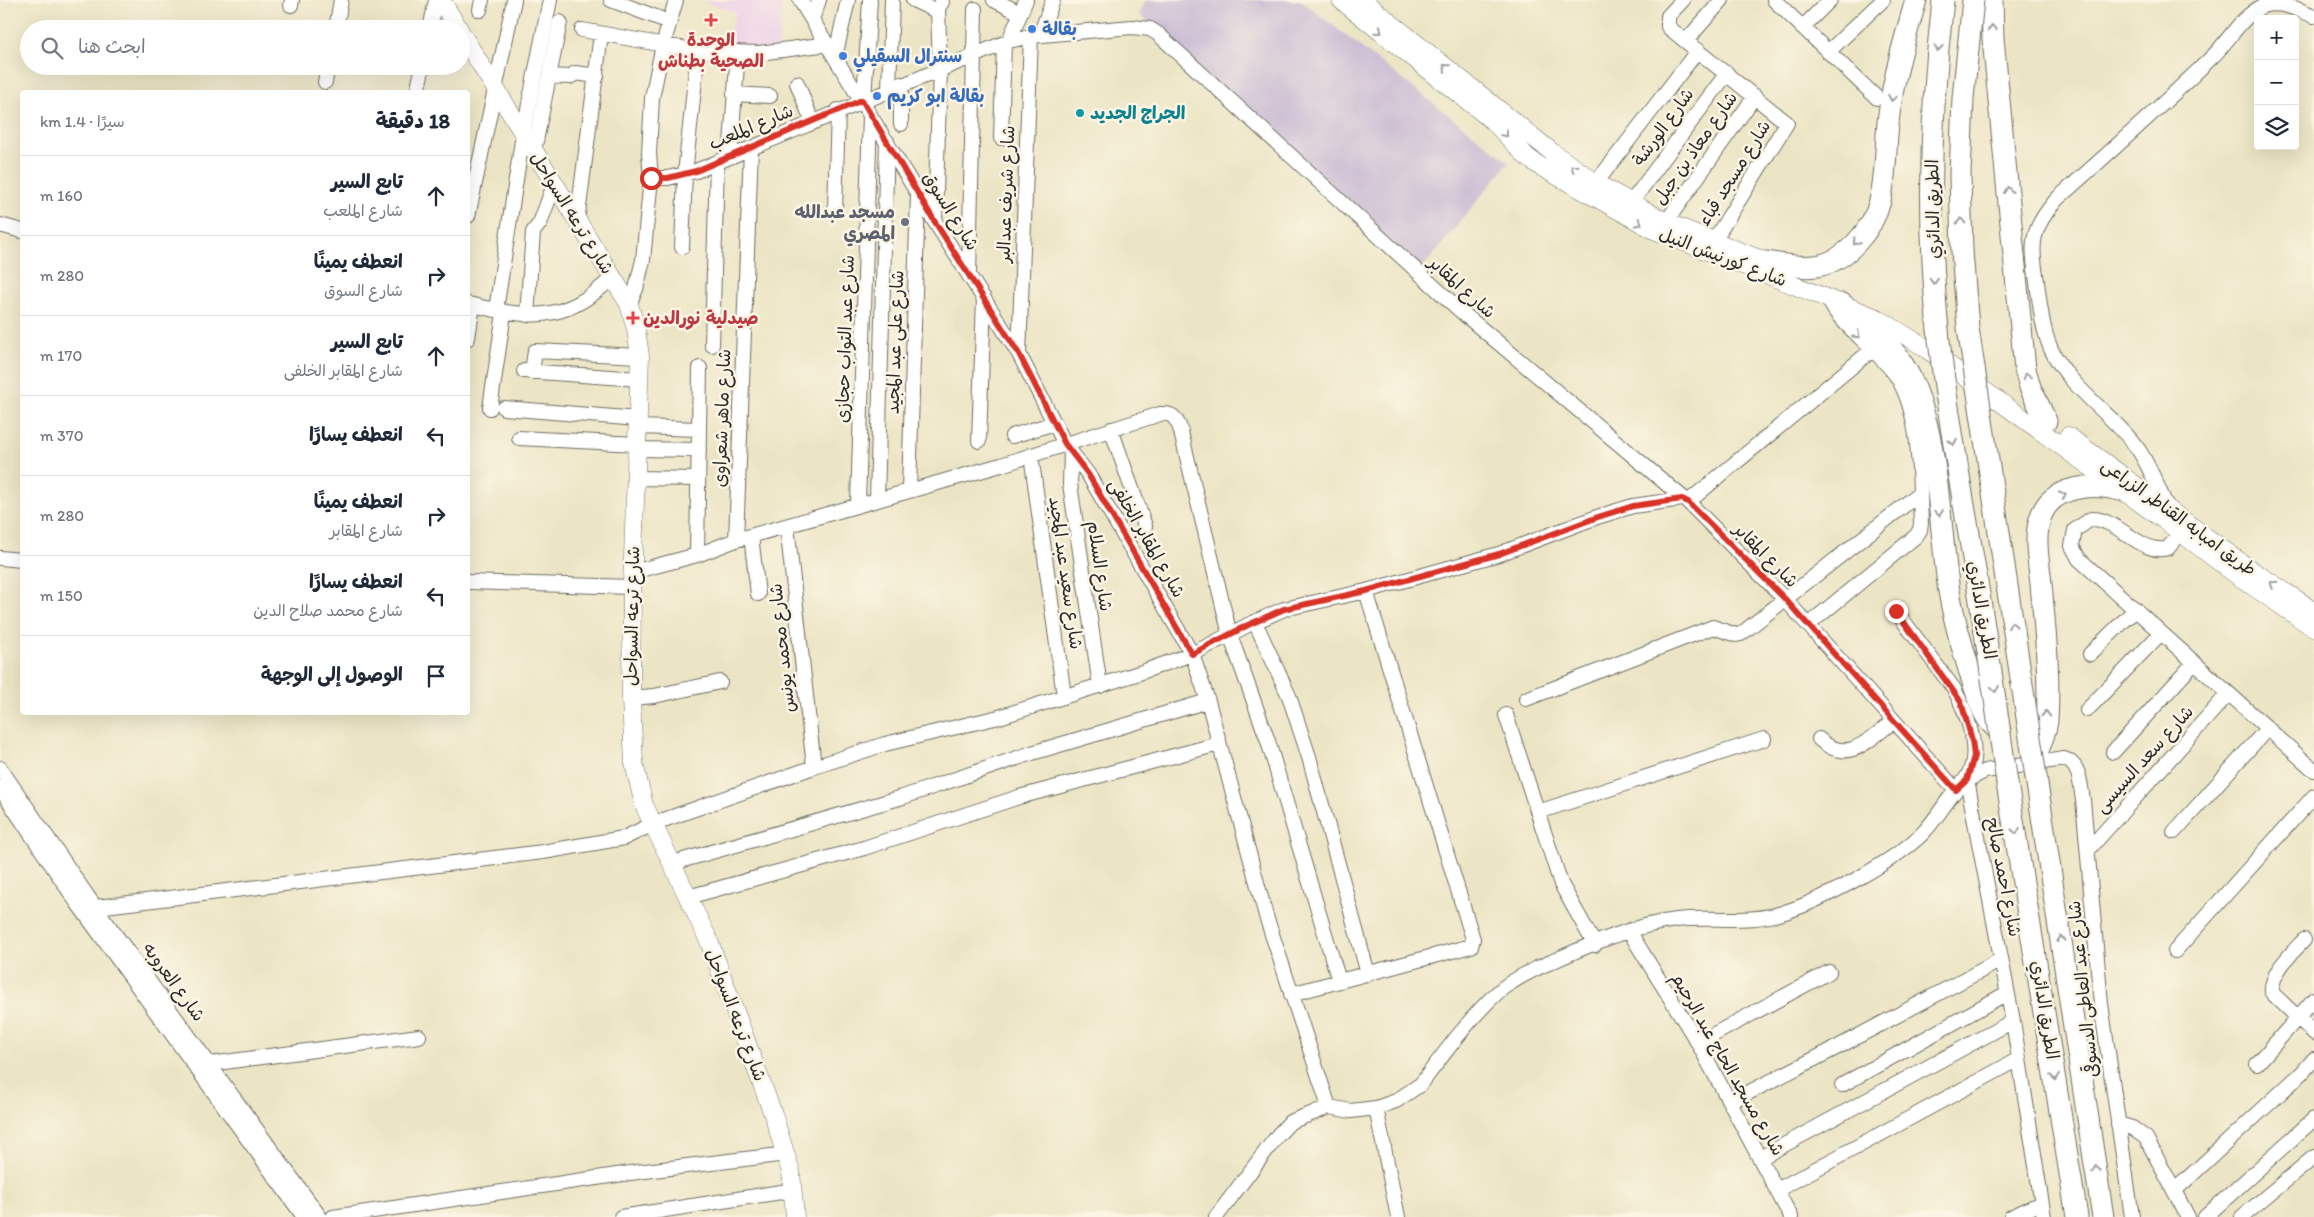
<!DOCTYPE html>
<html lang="ar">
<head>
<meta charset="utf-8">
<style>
	:root { --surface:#fff; --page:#f2f2f3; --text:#1f2937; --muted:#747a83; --line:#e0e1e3 }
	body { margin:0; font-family:Itim,"Playpen Sans Arabic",sans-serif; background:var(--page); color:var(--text); direction:rtl }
	.controls { position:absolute; right:15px; top:15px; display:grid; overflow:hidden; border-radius:5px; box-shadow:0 5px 20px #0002 }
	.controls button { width:45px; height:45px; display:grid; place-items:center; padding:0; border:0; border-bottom:1px solid var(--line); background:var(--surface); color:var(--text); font:25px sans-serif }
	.stop { position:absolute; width:15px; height:15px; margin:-11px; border:4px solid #d93025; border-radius:50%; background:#fff }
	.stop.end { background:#d93025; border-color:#fff; box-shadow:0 1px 5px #0008 }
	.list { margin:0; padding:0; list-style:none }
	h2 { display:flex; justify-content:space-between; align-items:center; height:65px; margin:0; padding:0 20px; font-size:21px }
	h2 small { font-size:16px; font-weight:400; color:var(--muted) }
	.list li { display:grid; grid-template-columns:32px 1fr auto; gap:15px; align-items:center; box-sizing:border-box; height:80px; padding:0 20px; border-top:1px solid var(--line) }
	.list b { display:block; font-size:19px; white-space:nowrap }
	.list p { margin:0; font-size:16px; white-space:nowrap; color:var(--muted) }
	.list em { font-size:16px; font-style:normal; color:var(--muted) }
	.icon { flex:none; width:28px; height:28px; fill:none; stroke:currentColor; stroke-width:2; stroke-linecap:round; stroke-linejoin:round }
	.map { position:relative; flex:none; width:2314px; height:1217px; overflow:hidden; direction:ltr }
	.search { position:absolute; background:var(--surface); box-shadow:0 5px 20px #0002; left:20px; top:20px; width:450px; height:55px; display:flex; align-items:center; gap:12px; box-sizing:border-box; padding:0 18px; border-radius:28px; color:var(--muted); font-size:19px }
	.panel { position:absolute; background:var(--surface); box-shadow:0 5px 20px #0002; left:20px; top:90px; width:450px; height:625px; border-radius:5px; direction:rtl }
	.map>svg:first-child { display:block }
	.built { fill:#edd0e8 }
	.industrial { fill:#ccbed4 }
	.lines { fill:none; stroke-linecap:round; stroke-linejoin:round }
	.minor-casing { stroke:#6f6c61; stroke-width:16 }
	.major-casing { stroke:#6f6c61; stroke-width:19 }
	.highway-casing { stroke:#6f6c61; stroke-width:23 }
	.minor { stroke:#fff; stroke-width:14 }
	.major { stroke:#fff; stroke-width:18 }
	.highway { stroke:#fff; stroke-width:21 }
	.highway-bridge-casing { stroke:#6f6c61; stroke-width:23; stroke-linecap:butt }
	.highway-bridge { stroke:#fff; stroke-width:21 }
	.oneway { stroke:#a0a0a0 }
	.route { stroke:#d93025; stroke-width:6 }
	.health-dot { fill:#e0444e; stroke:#fcf5e5; stroke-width:2 }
	.shop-dot { fill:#3f7fe0; stroke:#fcf5e5; stroke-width:2 }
	.culture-dot { fill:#0f9aa8; stroke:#fcf5e5; stroke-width:2 }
	.worship-dot { fill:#6b7280; stroke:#fcf5e5; stroke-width:2 }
	.labels { text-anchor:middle; stroke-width:5; stroke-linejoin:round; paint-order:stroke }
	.shop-label { font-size:18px; font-weight:bold; fill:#366cbe; stroke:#fcf5e5; text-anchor:start }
	.health-label { font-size:18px; font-weight:bold; fill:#be3a42; stroke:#fcf5e5 }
	.culture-label { font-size:18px; font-weight:bold; fill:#0d838f; stroke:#fcf5e5; text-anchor:start }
	.street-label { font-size:18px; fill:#2b2b2b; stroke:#fcf5e5 }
	.worship-label { font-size:18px; font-weight:bold; fill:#5b616d; stroke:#fcf5e5; text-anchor:end }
</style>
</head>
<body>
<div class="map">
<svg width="2314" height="1217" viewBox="0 0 2314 1217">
	<rect width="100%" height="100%" fill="#fcf5e5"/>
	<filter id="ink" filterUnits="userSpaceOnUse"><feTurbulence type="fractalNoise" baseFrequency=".02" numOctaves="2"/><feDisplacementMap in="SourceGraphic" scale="10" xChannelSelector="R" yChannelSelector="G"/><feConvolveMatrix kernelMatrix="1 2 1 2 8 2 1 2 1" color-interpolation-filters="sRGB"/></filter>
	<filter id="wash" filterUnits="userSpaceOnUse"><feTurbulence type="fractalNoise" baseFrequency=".0096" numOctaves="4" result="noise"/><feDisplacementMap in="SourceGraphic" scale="20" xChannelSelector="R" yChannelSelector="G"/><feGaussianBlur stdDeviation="1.12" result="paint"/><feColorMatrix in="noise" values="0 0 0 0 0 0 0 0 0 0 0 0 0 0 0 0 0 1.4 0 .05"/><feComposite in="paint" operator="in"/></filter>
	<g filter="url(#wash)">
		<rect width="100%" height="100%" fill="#ece5c5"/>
		<!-- built -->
		<path class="built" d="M782,0l-4,50 -55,-1 13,-36 -34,-12z"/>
		<!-- industrial -->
		<path class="industrial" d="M1146,0h154l209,162 -90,110 -280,-258z"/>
	</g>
	<g filter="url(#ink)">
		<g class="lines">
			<!-- minor casing -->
			<g class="minor-casing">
				<path id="minor" d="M611,0l58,22
					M800,0l135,222 84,132 46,90 23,30 104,180 16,47 58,215 63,191
					M913,0l19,9 6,-1 4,-6
					M994,0l26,13
					M1683,0l-15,16v11l119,96 -74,119
					M1774,0l103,98
					M291,5l1,-5
					M480,10l2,-10
					M812,19l7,-19
					M1802,28l28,-28
					M336,29l5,-29
					M430,29l6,-29
					M582,30l116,21 61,2 69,-9
					M1040,35l13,-35
					M1009,41l17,-41
					M1686,41l36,-41
					M1828,52l55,-52
					M835,57l13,-57
					M550,76l20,1 5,-4 22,3
					M325,82l3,-16
					M797,83l15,38
					M889,89l3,-89
					M417,92l6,-26
					M734,94l36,2
					M864,100l6,-100
					M901,124v-40
					M1001,138l3,-95
					M534,151l26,-129
					M730,157l8,-105
					M651,178h17l28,-7 313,-130 22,-5 101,-9 18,2 8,5 306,280 224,188 96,96 172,192
					M1596,183l102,-133
					M1630,204l97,-131
					M835,210l3,-100
					M468,216l46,-216
					M577,222l24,-188
					M935,222l5,-153 -2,-61
					M1666,222l89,-126
					M0,225l22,6
					M682,247l3,-73 13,-123
					M969,276l6,-267
					M468,304c61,14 94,21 144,-26
					M629,304l7,-15 7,-29 8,-82 -2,-25 3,-55 11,-53 13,-45
					M496,310l27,-176 27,-134
					M527,315l6,-83 7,-9 14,-38
					M468,338l5,-33
					M712,345l5,-183
					M1019,354l12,-318
					M524,371l115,8
					M532,372l3,-21 105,5
					M490,408l14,-95
					M504,408l134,11
					M638,427l61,2
					M1111,429l34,97
					M1012,436l43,-13
					M519,438l118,6
					M979,441l5,-143
					M637,449l62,1
					M1071,451l-1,33 30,202
					M1031,455l33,241
					M636,478l62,1
					M909,491l9,-297
					M877,499l10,-358
					M1688,502l184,-152
					M858,504l12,-389
					M2167,507c-9,-19 -17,-40 -29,-58 -25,-35 -68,-60 -87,-100 -9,-20 -11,-45 -14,-67 -6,-39 -7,-52 20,-83 53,-47 105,-93 155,-142 17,-16 29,-41 51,-51 17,-6 36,4 51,10
					M787,526l27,241
					M2181,532l-13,16c-25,9 -50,-30 -77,-29l-16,11 -3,16 7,13 235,211
					M751,536l7,58
					M736,540l15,-392
					M697,555l3,-187
					M0,558l22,2
					M633,572l64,-17 39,-15 265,-75 159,-51c13,-1 15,3 20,14l50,207 38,106 71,240
					M468,582l164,5
					M1255,622l34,74 20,61 59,217
					M1808,625l108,-89 4,-6 1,-6c-2,-45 1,-111 -26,-150 -16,-21 -39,-38 -56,-58 -5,-5 -8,-13 -13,-19
					M2090,654l46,-45
					M631,698l23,-2 66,-14
					M1526,699l187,-72 23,8 5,-1 179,-141
					M2087,710l74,-77
					M1506,715l55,169 34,61
					M1819,739c29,27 50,0 75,-18
					M2113,752l81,-89
					M0,768l88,129 232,320
					M0,788l76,113 228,316
					M1538,812l226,-73
					M2174,832l93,-103
					M2089,849l139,-155
					M673,863l230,-66 129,-44 176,-52
					M688,897l176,-49 155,-51 200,-53
					M97,907l446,-55 81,-14 31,-15 159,-56 71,-23 114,-27 140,-44 53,-19 56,-29 36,-16 82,-18 133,-37 98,-37 36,-11 49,-7
					M1629,931l69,112 93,174
					M2304,940c-13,14 -34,33 -32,53l42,40
					M2175,951l139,-155
					M1291,994l180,-48 2,-7 -107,-348
					M1698,1043l131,-71
					M210,1064l209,-28
					M2257,1064l57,-65
					M1842,1085l165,-92
					M1730,1102l104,-53 167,-89
					M1376,1108l22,109
					M2118,1124l14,4 14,10 42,79
					M1760,1158l253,-137
					M1777,1190l242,-131
					M2174,1191l128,-118 12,-14
					M333,1217l304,-45 150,-18
					M621,1217l173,-27
					M1216,1217l62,-82 12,-13 39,-15 22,4 25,-3 20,-7 25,-17c22,-29 58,-79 86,-99 14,-9 29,-17 44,-23 38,-17 83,-37 125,-42 36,-4 74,4 109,-8 38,-12 108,-50 137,-78 11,-11 20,-26 30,-39 8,-11 17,-16 20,-30 6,-23 -7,-56 -18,-76l-58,-78
					M2011,1217l30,-14
					M2044,1217l-31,-196 -46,-241 18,-9 79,-12c17,5 16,26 19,41l18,204 31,213
					M2205,1217l109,-98
					M2242,1217l72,-60"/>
			</g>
			<!-- major casing -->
			<g class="major-casing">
				<path id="major" d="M441,0l18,29
					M1341,0l153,122 33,35 14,10 113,63 223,88 44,27 243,175 74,56 76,52
					M1362,0l191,153 43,30 70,39 114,45
					M461,33l168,271 7,25 4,27 -8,231 -1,111 3,65 10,42 65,136 64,173 18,58 4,45
					M2068,436l179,131 67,44"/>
			</g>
			<!-- highway casing -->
			<g class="highway-casing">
				<path id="highway" d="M1992,0l1,38 32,331 5,18 16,34
					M1767,262c16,3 33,6 49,4 30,-4 57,-37 64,-65 7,-28 5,-58 9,-87 5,-39 16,-76 27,-114
					M1842,304c27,20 51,40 67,71 30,58 30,150 40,216 5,30 14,59 23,88 7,19 10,40 28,52
					M2034,760c5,-12 11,-25 13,-39 3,-45 -2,-92 -6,-137 -2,-22 -8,-46 0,-68 11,-31 53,-33 79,-26
					M2036,777l67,440
					M2007,783l70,434"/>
			</g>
			<!-- minor -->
			<use href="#minor" class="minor"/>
			<!-- major -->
			<use href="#major" class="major"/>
			<!-- highway -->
			<use href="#highway" class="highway"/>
			<!-- highway-bridge casing -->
			<g class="highway-bridge-casing">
				<path id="highway-bridge" d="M1943,0c-13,113 -16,227 -4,340 8,71 21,141 33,212 13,76 24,153 35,231
					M1973,0l-10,98 -3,77 2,76 6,77 68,449"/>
			</g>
			<!-- highway-bridge -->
			<use href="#highway-bridge" class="highway-bridge"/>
		</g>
		<!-- one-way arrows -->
		<defs><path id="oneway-chevron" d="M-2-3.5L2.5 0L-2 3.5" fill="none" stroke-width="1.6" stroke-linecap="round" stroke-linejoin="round" transform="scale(1.25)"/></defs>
		<g class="oneway">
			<use href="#oneway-chevron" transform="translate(1992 28) rotate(-93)"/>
			<use href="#oneway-chevron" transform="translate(1379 31) rotate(39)"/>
			<use href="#oneway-chevron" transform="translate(1938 48) rotate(96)"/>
			<use href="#oneway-chevron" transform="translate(1446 67) rotate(-141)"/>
			<use href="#oneway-chevron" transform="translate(1892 98) rotate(100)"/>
			<use href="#oneway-chevron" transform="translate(1505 134) rotate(46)"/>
			<use href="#oneway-chevron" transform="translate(1574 168) rotate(-145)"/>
			<use href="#oneway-chevron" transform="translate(2008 190) rotate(-96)"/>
			<use href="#oneway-chevron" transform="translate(1961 221) rotate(-91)"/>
			<use href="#oneway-chevron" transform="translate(1639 223) rotate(27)"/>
			<use href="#oneway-chevron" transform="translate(1856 242) rotate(133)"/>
			<use href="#oneway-chevron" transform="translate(1934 281) rotate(86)"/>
			<use href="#oneway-chevron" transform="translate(1857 335) rotate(44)"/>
			<use href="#oneway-chevron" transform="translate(2027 376) rotate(-105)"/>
			<use href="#oneway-chevron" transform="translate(1953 442) rotate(80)"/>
			<use href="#oneway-chevron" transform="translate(2063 495) rotate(-30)"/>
			<use href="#oneway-chevron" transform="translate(1939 513) rotate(83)"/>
			<use href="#oneway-chevron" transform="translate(2273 584) rotate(-147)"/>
			<use href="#oneway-chevron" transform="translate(2012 625) rotate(-99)"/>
			<use href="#oneway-chevron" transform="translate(1995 689) rotate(82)"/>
			<use href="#oneway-chevron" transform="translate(2046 714) rotate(-89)"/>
			<use href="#oneway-chevron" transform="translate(2016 831) rotate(80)"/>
			<use href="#oneway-chevron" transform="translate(2061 939) rotate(-99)"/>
			<use href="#oneway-chevron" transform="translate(2055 1077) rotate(81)"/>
			<use href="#oneway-chevron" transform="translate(2096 1169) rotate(-99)"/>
		</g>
	</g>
	<g class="lines" filter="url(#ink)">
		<!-- route -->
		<path class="route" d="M651,178h17l28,-7 166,-71 73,122 84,132 46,90 23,30 104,180 56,-29 36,-16 82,-18 133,-37 99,-37 35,-11 49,-7 6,3 96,96 172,192 11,-10 7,-24 -2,-16 -11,-38 -65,-91"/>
	</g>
	<!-- markers -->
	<g class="health-dot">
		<path d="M708.5 12.5h5v5h5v5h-5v5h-5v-5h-5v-5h5z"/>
		<path d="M630.5 310.5h5v5h5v5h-5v5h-5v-5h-5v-5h5z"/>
	</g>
	<g class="shop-dot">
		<circle cx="1032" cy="29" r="5"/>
		<circle cx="843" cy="56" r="5"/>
		<circle cx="877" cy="96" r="5"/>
	</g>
	<circle class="culture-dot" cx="1080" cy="113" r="5"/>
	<circle class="worship-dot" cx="905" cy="222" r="5"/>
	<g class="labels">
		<!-- shop labels -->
		<g class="shop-label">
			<text x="1042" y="35">بقالة</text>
			<text x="853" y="62">سنترال السقيلي</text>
			<text x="887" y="102">بقالة ابو كريم</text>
		</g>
		<!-- health labels -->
		<g class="health-label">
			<text x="711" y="46">الوحدة<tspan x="711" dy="21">الصحية بطناش</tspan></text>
			<text x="643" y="324" text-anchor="start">صيدلية نورالدين</text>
		</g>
		<!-- culture labels -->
		<g class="culture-label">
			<text x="1090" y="119">الجراج الجديد</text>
		</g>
		<!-- street labels -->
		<g class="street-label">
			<text transform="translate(751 127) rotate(-23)" y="6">شارع الملعب</text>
			<text transform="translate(1663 127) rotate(-54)" y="6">شارع الورشة</text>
			<text transform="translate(1695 148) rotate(-55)" y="6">شارع معاذ بن جبل</text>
			<text transform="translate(1734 173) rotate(-58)" y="6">شارع مسجد قباء</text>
			<text transform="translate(1006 194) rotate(-88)" y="6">شارع شريف عبدالبر</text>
			<text transform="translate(1933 209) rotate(-91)" y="6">الطريق الدائري</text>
			<text transform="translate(951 211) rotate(58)" y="6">شارع السوق</text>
			<text transform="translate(572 213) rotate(58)" y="6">شارع ترعه السواحل</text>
			<text transform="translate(1723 257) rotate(21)" y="6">شارع كورنيش النيل</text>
			<text transform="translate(1462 287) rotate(42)" y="6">شارع المقابر</text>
			<text transform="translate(845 339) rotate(-88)" y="6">شارع عبد التواب حجازى</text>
			<text transform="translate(895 342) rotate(-88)" y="6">شارع على عبد المجيد</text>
			<text transform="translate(722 418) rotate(-88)" y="6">شارع ماهر شعراوى</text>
			<text transform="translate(2179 517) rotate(36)" y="6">طريق امبابه القناطر الزراعى</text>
			<text transform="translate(1147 538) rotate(60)" y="6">شارع المقابر الخلفى</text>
			<text transform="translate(1766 555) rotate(45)" y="6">شارع المقابر</text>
			<text transform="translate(1100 566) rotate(82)" y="6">شارع السلام</text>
			<text transform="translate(1066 573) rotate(82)" y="6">شارع سعيد عبد المجيد</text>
			<text transform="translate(1982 610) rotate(80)" y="6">الطريق الدائري</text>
			<text transform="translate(632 616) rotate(-89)" y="6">شارع ترعه السواحل</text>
			<text transform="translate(782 648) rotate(-96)" y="6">شارع محمد يونس</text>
			<text transform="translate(2144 759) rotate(-48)" y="6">شارع سعد السيسى</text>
			<text transform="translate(2004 877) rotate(79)" y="6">شارع احمد صالح</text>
			<text transform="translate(174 982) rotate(54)" y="6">شارع العروبه</text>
			<text transform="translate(2083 989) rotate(-96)" y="6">شارع عبد العاطى الدسوقى</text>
			<text transform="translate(2045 1010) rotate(81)" y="6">الطريق الدائري</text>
			<text transform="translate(736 1015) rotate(69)" y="6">شارع ترعه السواحل</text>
			<text transform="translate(1728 1064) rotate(60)" y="6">شارع مسجد الحاج عبد الرحيم</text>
		</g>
		<!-- worship labels -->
		<g class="worship-label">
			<text x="895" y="218">مسجد عبدالله<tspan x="895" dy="21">المصري</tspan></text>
		</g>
	</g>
</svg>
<div class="controls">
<button>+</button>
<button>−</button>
<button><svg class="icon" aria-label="layers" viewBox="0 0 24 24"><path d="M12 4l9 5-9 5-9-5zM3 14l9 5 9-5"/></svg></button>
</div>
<div class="stop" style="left:651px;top:178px"></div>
<div class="stop end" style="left:1896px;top:611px"></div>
<div class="search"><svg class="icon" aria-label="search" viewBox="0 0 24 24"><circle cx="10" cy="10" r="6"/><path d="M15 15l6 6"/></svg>ابحث هنا</div>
<section class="panel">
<h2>18 دقيقة<small>سيرًا · 1.4 km</small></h2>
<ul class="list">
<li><svg class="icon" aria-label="ahead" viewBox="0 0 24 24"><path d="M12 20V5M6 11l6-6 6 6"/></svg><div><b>تابع السير</b><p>شارع الملعب</p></div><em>160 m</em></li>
<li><svg class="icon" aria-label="right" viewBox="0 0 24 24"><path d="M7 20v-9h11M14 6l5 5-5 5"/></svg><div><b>انعطف يمينًا</b><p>شارع السوق</p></div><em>280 m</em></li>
<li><svg class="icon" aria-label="ahead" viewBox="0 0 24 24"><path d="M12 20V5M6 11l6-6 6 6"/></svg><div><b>تابع السير</b><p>شارع المقابر الخلفى</p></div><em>170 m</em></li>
<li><svg class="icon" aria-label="left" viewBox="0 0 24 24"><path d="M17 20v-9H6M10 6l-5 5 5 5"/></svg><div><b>انعطف يسارًا</b></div><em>370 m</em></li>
<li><svg class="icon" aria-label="right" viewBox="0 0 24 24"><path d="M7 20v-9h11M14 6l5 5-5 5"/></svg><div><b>انعطف يمينًا</b><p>شارع المقابر</p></div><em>280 m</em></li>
<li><svg class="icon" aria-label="left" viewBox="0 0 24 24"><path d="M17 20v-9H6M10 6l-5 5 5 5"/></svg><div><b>انعطف يسارًا</b><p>شارع محمد صلاح الدين</p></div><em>150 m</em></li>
<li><svg class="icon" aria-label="arrive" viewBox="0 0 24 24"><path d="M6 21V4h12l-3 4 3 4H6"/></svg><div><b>الوصول إلى الوجهة</b></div></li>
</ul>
</section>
</div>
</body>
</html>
